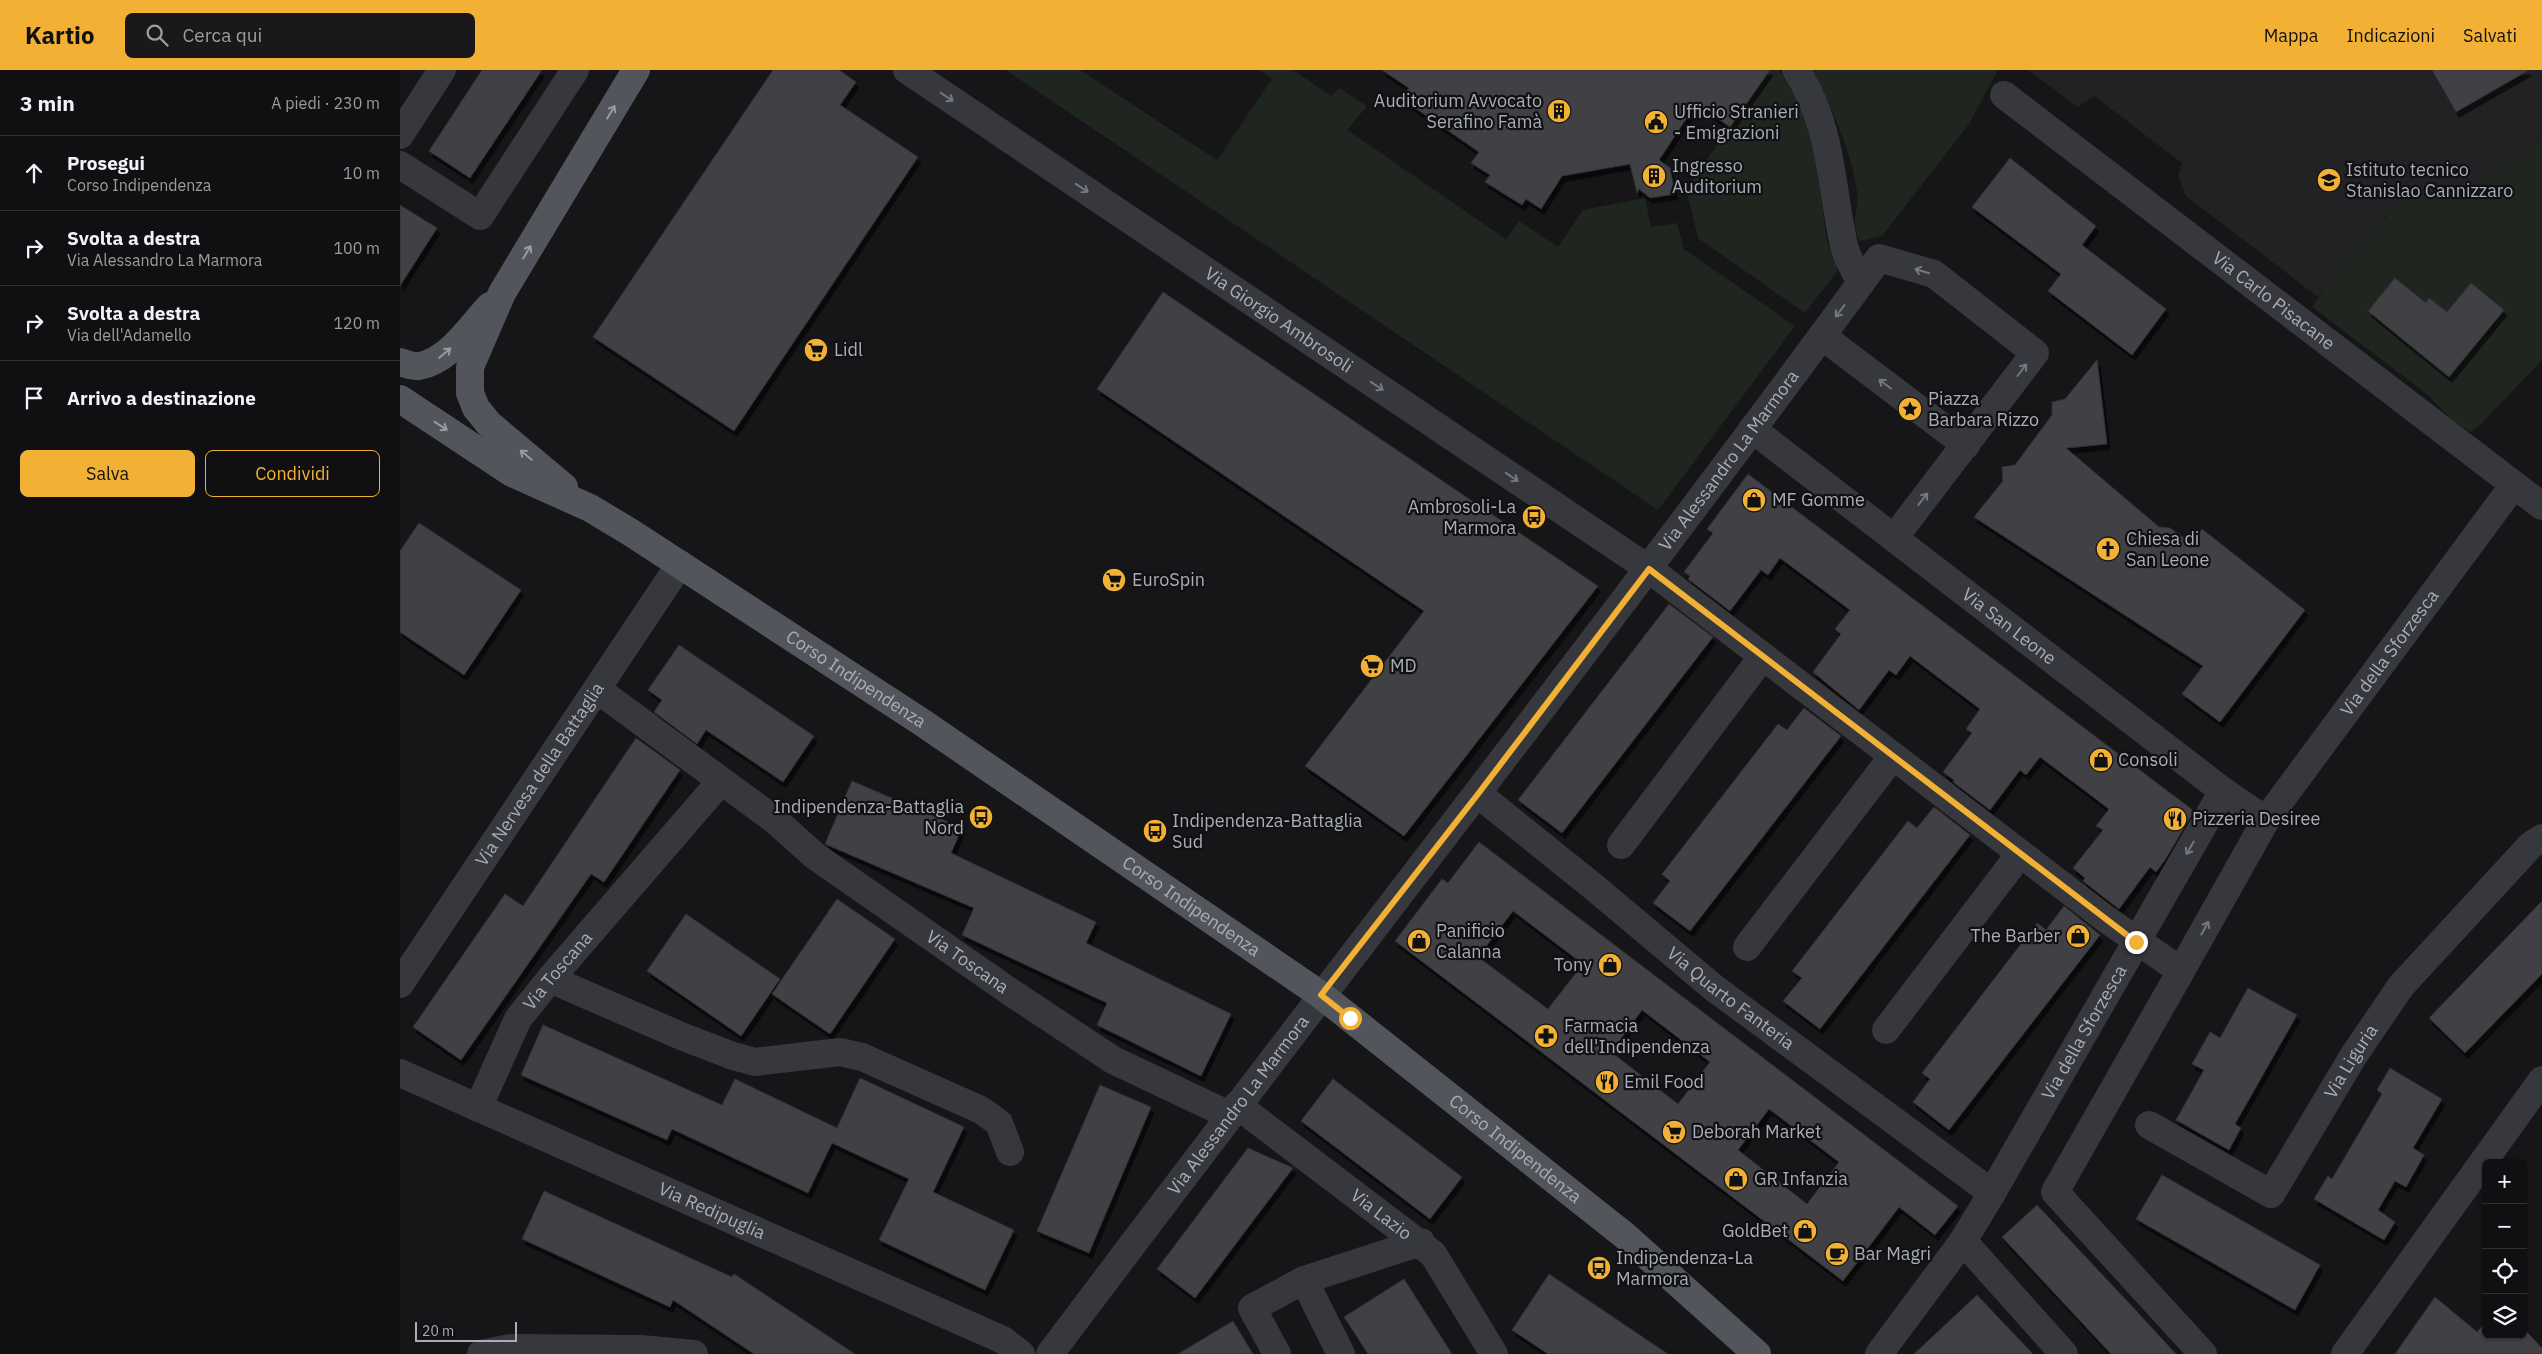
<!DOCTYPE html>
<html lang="it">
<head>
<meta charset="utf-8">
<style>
	:root { --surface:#101012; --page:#19191b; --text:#f1f3f6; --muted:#9c9d9f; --line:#303032; --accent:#f2b134 }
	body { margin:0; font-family:"IBM Plex Sans",sans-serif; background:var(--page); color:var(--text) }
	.controls { position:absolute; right:15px; bottom:15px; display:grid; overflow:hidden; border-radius:8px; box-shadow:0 1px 4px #0004 }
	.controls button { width:45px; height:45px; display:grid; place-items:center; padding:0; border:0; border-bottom:1px solid var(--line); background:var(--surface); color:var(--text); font:25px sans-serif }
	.scale { position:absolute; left:15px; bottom:12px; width:102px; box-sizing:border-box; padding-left:5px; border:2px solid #a8adb8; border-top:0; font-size:14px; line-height:18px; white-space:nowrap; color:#a8adb8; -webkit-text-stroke:4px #111113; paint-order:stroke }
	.stop { position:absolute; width:15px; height:15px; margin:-11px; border:4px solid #f2b134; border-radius:50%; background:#fff }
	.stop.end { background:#f2b134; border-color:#fff; box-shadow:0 1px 5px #0008 }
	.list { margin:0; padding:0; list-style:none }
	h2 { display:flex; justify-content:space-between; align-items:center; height:65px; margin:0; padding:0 20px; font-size:21px }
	h2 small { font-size:16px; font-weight:400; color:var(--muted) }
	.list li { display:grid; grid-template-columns:32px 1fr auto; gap:15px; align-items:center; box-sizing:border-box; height:75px; padding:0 20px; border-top:1px solid var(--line) }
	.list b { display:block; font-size:19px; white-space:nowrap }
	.list p { margin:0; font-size:16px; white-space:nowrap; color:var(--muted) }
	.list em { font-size:16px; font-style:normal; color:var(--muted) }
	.actions { display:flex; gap:10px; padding:15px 20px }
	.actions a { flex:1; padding:11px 0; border:1px solid var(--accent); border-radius:8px; text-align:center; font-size:18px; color:var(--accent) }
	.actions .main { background:var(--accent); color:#111 }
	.icon { flex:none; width:28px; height:28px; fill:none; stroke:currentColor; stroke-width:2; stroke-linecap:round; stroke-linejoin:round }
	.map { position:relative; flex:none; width:2142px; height:1284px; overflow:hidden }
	header { display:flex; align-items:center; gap:30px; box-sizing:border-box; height:70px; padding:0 25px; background:var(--accent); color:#111 }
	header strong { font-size:24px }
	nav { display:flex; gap:28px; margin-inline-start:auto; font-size:18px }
	.search { width:350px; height:45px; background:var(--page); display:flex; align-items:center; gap:12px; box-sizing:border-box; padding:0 18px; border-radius:8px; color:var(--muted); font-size:19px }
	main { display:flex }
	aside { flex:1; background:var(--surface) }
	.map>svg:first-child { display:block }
	.built { fill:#222225 }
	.green { fill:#1e261f }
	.building { fill:#404145; stroke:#303034; fill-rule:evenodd; filter:url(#shadow) }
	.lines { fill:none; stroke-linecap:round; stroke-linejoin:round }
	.minor { stroke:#37383d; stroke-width:28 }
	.major { stroke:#53555c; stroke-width:28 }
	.oneway { stroke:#757881 }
	.oneway2 { stroke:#979ba6 }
	.route { stroke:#f2b134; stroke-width:6 }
	.labels { text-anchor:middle; stroke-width:4.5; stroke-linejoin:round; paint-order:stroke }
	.poi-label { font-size:18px; fill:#a8adb8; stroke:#111113; text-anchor:start }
	.street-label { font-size:18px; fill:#a8adb8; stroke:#111113 }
</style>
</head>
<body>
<header>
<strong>Kartio</strong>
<div class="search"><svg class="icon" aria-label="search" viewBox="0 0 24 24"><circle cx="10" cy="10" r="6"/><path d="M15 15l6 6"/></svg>Cerca qui</div>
<nav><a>Mappa</a><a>Indicazioni</a><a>Salvati</a></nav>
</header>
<main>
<aside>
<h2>3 min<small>A piedi · 230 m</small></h2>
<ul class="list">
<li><svg class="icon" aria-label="ahead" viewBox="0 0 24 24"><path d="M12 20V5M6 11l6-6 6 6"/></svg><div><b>Prosegui</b><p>Corso Indipendenza</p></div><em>10 m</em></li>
<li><svg class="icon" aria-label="right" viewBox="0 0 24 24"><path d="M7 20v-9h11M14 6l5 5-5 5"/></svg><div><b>Svolta a destra</b><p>Via Alessandro La Marmora</p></div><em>100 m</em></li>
<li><svg class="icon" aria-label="right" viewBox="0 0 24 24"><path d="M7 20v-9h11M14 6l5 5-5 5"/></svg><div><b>Svolta a destra</b><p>Via dell'Adamello</p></div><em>120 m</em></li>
<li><svg class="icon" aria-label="arrive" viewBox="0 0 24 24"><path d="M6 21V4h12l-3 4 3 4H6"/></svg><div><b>Arrivo a destinazione</b></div></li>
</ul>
<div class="actions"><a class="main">Salva</a><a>Condividi</a></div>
</aside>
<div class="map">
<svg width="2142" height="1284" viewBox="0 0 2142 1284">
	<defs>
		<filter id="shadow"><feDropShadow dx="3" dy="5.5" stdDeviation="0" flood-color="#0009"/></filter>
	</defs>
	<rect width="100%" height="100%" fill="#161618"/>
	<!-- built -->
	<path class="built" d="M1628,0h514v71l-83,51 -29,-4 -14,7 -32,23 -66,79 -132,-101 -8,-20 4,-13 -88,-67 -16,11z"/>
	<!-- green -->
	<path class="green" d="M606,0h74l137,90 55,-81 -13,-9h34l38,26 8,-8 28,18 -20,24 159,109 13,-18 39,26 25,-37 62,-12 6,29 26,-4 7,26 111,77 -137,184z
		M1370,0h9l32,53 16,119 11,28 -33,43 -107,-75 -12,-49z
		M1409,0h189l-29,54 -87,112 -23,5c-9,-22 0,-29 -2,-49 -4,-35 -27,-94 -48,-122z
		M2142,71v219l-61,64 -10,8 -18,-11 -25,-26 -116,-88c21,-31 81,-110 117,-119 8,-1 22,3 30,4z"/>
	<!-- building -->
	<path class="building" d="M82,0h60l-72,108 -41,-27z
		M373,0h66l17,12 -16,23 78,52 -184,274 -141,-94z
		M982,0h388l-40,57 -34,-23 -37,56 11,8 5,26 -25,4 -11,-9 -2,4 -7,-29 -68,12 -21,33 -15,-10 -4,6 -37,-23 5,-7 -19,-12 8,-11 -77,-53 7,-11z
		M2032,0h97l-73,42z
		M1610,88l86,68 -14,19 84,64 -34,46 -84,-64 13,-17 -89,-67z
		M0,135l37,23 -37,58z
		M1995,208l31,25 3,-5 18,14 24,-29 33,27 -55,67 -81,-66z
		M763,222l435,294 -194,250 -99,-70 119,-155 -327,-222z
		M1697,290l10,84 -41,4 93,79 11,1 21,15 11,-14 103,81 -85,112 -38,-28 21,-28 -229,-149 29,-36 -1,-14 13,-2 37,-50v-13l13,-3z
		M1348,404l446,337 -29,49 -9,12 -6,-5 -31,42 -36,-28 2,-3 -12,-10 30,-38 -7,-4 13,-17 -69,-52 -14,18 -6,-5 -30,40 -37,-28 1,-2 -11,-8 29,-39 -6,-4 14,-20 -70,-53 -14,19 -7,-5 -30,40 -46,-38 28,-38 -6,-5 15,-19 -70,-52 -12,17 -7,-5 -31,41 -42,-32 2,-3 -6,-4 29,-39 -6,-4z
		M19,453l102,67 -57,85 -64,-43v-81z
		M1269,534l44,33 -151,196 -44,-33z
		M279,575l135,91 -31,46 -77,-52 -9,14 -43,-32 8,-12 -14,-10z
		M1404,638l37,28 -151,195 -37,-28 17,-22 -8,-7 116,-150 9,6z
		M236,668l44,32 -76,112 -13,-8 -130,186 -48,-33 92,-133 18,12z
		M452,711l110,47 -11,25 145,69 -10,21 145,71 -30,62 -104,-51 10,-22 -145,-68 12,-27 -149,-64z
		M1534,737l36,28 -150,194 -37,-28 19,-23 -10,-7 116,-150 9,7z
		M1079,772l479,364 -23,29 -36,-28 -56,74 -448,-340 47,-62 6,4zM1113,841l70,53 -35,45 -70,-52zM1242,940l68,52 -32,42 -67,-52zM1369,1039l70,53 -32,42 -69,-54z
		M437,829l58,40 -65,95 -58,-40z
		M2142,831v73l-77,79 -36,-35z
		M1664,836l36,29 -151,195 -36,-28 17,-23 -8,-6 115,-150 9,7z
		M286,844l94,65 -39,57 -94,-65z
		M1848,918l49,27 -62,109 6,4 -12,22 -53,-30 28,-50 -12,-6 18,-32 10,6z
		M143,955l179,80 13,-26 102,49 23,-50 104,49 -31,65 81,38 -29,60 -106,-50 30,-61 -77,-36 -24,50 -136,-64 -5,11 -146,-65z
		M1990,998l52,31 -29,49 11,7 -18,32 -11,-6 -17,29 17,12 -11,18 -70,-41 14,-23 4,3 50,-85 -5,-4z
		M933,1009l129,98 -32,42 -129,-98z
		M700,1015l51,22 -62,146 -52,-22z
		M848,1078l45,20 -98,130 -38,-29z
		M1762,1105l158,90 -25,45 -159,-91z
		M144,1121l188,86 2,-3 121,80h-101l-81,-54 -3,7 -148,-68z
		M1637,1135l92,98 47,51h-65l-109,-117z
		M1149,1204l119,80h-120l-36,-24z
		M1004,1209l48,75h-84l-24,-37z
		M1577,1225l56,59h-119z
		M2035,1227l42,35 9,-10v13h37v-7l19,20v6h-147z
		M833,1251l20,33h-75z"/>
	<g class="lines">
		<!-- minor -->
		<g class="minor">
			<path id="s1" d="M507,0l742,499 457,350 75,52 -126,221 148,162"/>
			<path d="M1396,0c36,56 34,109 47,171 2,15 12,29 18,42"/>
			<path id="s2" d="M1604,25l538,411"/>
			<path d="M0,65l42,-65"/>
			<path d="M0,95l80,51 95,-146"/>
			<path d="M1422,266l144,109"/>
			<path id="s3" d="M1352,359l471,362 43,29"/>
			<path id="s4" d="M198,620l178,131 39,35 194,135 104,69 116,55"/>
			<path id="s5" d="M1078,724l117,94 119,100 278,205"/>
			<path d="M1221,775l142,-189"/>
			<path d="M1347,877l146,-191"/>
			<path id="s6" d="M1781,901l85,-151 247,-334"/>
			<path d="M150,909l131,57 52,20 22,6 85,-10 22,5 119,53 18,13 11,29"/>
			<path id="s7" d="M0,914l280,-420"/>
			<path d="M1486,960l134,-176"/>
			<path id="s8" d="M0,1003l603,267 18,14"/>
			<path id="s9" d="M837,1035l196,149 61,100"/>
			<path id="s10" d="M78,1038l40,-89 32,-40 171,-198"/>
			<path id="s11" d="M1749,1055l122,69 83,-139 47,-69 130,-141 11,-7"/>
			<path d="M1563,1171l101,113"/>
			<path d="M904,1210l37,74"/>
			<path d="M81,1284l29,-6 131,1 53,5"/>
			<path id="s12" d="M650,1284c275,-367 559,-726 829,-1096l55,16 101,79 -141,185"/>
			<path d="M877,1284l-25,-46 52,-28 117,-38"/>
			<path id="s13" d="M1479,1284l84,-113 29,-48 231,-402"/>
			<path d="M1945,1284l197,-274"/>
		</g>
		<!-- major -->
		<g class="major">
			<path d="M0,292c6,2 13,5 19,4 30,-5 51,-39 71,-60"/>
			<path id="s14" d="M0,329l112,74 78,35 40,24 290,189 401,274 303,240 133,119"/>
			<path d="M164,417l-75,-63 -13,-16 -6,-15v-26l32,-74 134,-223"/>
		</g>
	</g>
	<!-- one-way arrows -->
	<defs><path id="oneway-shaft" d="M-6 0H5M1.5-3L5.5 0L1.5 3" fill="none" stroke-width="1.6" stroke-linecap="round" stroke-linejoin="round" transform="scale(1.25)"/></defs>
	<g class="oneway">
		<use href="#oneway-shaft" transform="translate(547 27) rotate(34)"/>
		<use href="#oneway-shaft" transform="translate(682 118) rotate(34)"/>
		<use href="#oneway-shaft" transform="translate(1522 201) rotate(-163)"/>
		<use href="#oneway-shaft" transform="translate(1440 241) rotate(127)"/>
		<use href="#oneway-shaft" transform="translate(1622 300) rotate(-53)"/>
		<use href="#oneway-shaft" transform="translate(1485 314) rotate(-143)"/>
		<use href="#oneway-shaft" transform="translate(977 316) rotate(34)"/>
		<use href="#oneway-shaft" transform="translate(1112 407) rotate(34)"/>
		<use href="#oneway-shaft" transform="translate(1523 429) rotate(-52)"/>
		<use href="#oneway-shaft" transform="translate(1790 778) rotate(120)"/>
		<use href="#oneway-shaft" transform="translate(1805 858) rotate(-61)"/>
	</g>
	<g class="oneway2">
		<use href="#oneway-shaft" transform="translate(211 42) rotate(-59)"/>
		<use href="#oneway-shaft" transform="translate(127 182) rotate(-59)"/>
		<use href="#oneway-shaft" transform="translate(45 283) rotate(-40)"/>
		<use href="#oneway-shaft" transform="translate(41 356) rotate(33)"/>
		<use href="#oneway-shaft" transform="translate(126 385) rotate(-140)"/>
	</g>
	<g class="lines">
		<!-- route -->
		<path class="route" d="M950,948l-29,-23 157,-201 171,-225 487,373"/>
	</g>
	<!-- icons -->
	<defs>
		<g id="building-disc" transform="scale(1.25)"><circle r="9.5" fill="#f2b134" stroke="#111113"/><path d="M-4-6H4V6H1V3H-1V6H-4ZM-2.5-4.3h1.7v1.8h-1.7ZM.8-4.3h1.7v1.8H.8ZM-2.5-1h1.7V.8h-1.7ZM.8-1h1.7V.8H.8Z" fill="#111"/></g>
		<g id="civic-disc" transform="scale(1.25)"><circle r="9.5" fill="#f2b134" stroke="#111113"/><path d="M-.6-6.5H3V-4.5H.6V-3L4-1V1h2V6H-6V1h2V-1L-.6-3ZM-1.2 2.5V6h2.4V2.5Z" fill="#111"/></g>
		<g id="school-disc" transform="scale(1.25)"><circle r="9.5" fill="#f2b134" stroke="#111113"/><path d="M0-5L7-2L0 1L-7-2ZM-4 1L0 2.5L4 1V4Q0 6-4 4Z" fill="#111"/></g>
		<g id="supermarket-disc" transform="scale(1.25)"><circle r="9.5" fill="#f2b134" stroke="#111113"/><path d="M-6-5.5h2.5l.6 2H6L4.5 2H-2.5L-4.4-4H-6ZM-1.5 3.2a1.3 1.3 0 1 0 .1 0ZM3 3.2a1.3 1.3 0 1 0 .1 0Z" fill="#111"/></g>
		<g id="sight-disc" transform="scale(1.25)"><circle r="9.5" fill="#f2b134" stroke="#111113"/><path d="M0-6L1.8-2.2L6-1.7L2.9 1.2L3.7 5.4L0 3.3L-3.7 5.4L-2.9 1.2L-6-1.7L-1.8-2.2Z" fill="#111"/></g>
		<g id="shop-disc" transform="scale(1.25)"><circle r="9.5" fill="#f2b134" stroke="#111113"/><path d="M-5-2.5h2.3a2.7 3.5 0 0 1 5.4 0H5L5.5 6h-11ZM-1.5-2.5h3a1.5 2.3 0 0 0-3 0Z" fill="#111"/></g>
		<g id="bus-disc" transform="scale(1.25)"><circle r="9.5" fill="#f2b134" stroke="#111113"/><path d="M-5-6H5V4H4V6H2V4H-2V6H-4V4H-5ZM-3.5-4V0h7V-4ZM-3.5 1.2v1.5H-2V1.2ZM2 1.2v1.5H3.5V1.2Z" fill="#111"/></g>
		<g id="church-disc" transform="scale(1.25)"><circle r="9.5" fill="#f2b134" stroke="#111113"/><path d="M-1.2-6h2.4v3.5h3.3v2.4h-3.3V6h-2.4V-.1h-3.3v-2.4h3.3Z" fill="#111"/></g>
		<g id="restaurant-disc" transform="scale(1.25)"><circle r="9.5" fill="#f2b134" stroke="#111113"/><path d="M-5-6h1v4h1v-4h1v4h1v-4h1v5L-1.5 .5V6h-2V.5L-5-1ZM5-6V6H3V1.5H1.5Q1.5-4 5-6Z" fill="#111"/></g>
		<g id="pharmacy-disc" transform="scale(1.25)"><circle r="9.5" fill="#f2b134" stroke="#111113"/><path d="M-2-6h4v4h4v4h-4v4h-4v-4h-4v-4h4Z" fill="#111"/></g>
		<g id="cafe-disc" transform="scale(1.25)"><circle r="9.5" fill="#f2b134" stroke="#111113"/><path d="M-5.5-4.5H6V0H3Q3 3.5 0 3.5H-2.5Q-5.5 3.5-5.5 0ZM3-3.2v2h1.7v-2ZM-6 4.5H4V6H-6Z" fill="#111"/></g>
	</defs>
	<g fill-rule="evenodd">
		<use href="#building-disc" x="1159" y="41"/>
		<use href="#civic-disc" x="1256" y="52"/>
		<use href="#building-disc" x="1254" y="106"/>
		<use href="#school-disc" x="1929" y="110"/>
		<use href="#supermarket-disc" x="416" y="280"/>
		<use href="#sight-disc" x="1510" y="339"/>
		<use href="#shop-disc" x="1354" y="430"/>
		<use href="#bus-disc" x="1134" y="447"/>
		<use href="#church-disc" x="1708" y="479"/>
		<use href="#supermarket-disc" x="714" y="510"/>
		<use href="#supermarket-disc" x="972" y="596"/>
		<use href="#shop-disc" x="1701" y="690"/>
		<use href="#bus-disc" x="581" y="747"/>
		<use href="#restaurant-disc" x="1775" y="749"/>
		<use href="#bus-disc" x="755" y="761"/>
		<use href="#shop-disc" x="1678" y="866"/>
		<use href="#shop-disc" x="1019" y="871"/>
		<use href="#shop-disc" x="1210" y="895"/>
		<use href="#pharmacy-disc" x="1146" y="966"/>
		<use href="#restaurant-disc" x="1207" y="1012"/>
		<use href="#supermarket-disc" x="1274" y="1062"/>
		<use href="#shop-disc" x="1336" y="1109"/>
		<use href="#shop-disc" x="1405" y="1161"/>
		<use href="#cafe-disc" x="1437" y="1184"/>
		<use href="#bus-disc" x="1199" y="1198"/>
	</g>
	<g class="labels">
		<!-- poi labels -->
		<g class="poi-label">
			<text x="1142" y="37" text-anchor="end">Auditorium Avvocato<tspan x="1142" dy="21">Serafino Famà</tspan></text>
			<text x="1274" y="48">Ufficio Stranieri<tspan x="1274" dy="21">- Emigrazioni</tspan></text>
			<text x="1272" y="102">Ingresso<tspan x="1272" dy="21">Auditorium</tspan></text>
			<text x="1946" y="106">Istituto tecnico<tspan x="1946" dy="21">Stanislao Cannizzaro</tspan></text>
			<text x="434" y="286">Lidl</text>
			<text x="1528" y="335">Piazza<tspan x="1528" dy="21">Barbara Rizzo</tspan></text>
			<text x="1372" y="436">MF Gomme</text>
			<text x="1116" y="443" text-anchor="end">Ambrosoli-La<tspan x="1116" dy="21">Marmora</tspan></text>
			<text x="1726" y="475">Chiesa di<tspan x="1726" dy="21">San Leone</tspan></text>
			<text x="732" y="516">EuroSpin</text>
			<text x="990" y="602">MD</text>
			<text x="1718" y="696">Consoli</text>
			<text x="564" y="743" text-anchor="end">Indipendenza-Battaglia<tspan x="564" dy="21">Nord</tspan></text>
			<text x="1792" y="755">Pizzeria Desiree</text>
			<text x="772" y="757">Indipendenza-Battaglia<tspan x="772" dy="21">Sud</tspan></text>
			<text x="1036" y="867">Panificio<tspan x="1036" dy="21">Calanna</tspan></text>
			<text x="1660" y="872" text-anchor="end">The Barber</text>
			<text x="1192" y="901" text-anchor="end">Tony</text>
			<text x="1164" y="962">Farmacia<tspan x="1164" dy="21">dell'Indipendenza</tspan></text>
			<text x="1224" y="1018">Emil Food</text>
			<text x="1292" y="1068">Deborah Market</text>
			<text x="1354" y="1115">GR Infanzia</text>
			<text x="1388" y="1167" text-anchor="end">GoldBet</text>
			<text x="1454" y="1190">Bar Magri</text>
			<text x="1216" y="1194">Indipendenza-La<tspan x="1216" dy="21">Marmora</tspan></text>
		</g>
		<!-- street labels -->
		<g class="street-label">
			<text dy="6" stroke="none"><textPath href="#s2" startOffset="339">Via Carlo Pisacane</textPath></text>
			<text dy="6" stroke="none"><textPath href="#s1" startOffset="448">Via Giorgio Ambrosoli</textPath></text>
			<text dy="6" stroke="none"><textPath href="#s12" startOffset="1122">Via Alessandro La Marmora</textPath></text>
			<text dy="6" stroke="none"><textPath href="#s3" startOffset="324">Via San Leone</textPath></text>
			<text dy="6" stroke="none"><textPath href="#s6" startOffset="381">Via della Sforzesca</textPath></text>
			<text dy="6" stroke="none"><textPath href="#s14" startOffset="536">Corso Indipendenza</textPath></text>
			<text dy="6" stroke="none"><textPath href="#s7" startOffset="252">Via Nervesa della Battaglia</textPath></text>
			<text dy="6" stroke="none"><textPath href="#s14" startOffset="941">Corso Indipendenza</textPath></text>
			<text dy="6" stroke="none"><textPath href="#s4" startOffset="459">Via Toscana</textPath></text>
			<text dy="6" stroke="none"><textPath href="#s10" startOffset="160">Via Toscana</textPath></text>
			<text dy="6" stroke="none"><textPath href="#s5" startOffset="325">Via Quarto Fanteria</textPath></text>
			<text dy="6" stroke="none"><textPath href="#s13" startOffset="382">Via della Sforzesca</textPath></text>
			<text dy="6" stroke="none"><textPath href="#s11" startOffset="295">Via Liguria</textPath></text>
			<text dy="6" stroke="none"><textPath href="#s12" startOffset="312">Via Alessandro La Marmora</textPath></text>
			<text dy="6" stroke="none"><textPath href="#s14" startOffset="1346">Corso Indipendenza</textPath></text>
			<text dy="6" stroke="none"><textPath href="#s8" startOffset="341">Via Redipuglia</textPath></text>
			<text dy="6" stroke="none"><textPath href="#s9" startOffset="181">Via Lazio</textPath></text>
		</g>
	</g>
</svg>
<div class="controls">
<button>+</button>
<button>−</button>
<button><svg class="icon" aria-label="locate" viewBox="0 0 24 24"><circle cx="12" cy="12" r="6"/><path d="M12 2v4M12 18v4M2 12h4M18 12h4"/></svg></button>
<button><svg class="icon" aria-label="layers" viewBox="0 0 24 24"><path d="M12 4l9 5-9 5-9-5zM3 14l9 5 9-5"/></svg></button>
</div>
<div class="scale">20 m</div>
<div class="stop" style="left:950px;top:948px"></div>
<div class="stop end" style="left:1736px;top:872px"></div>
</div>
</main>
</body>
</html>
